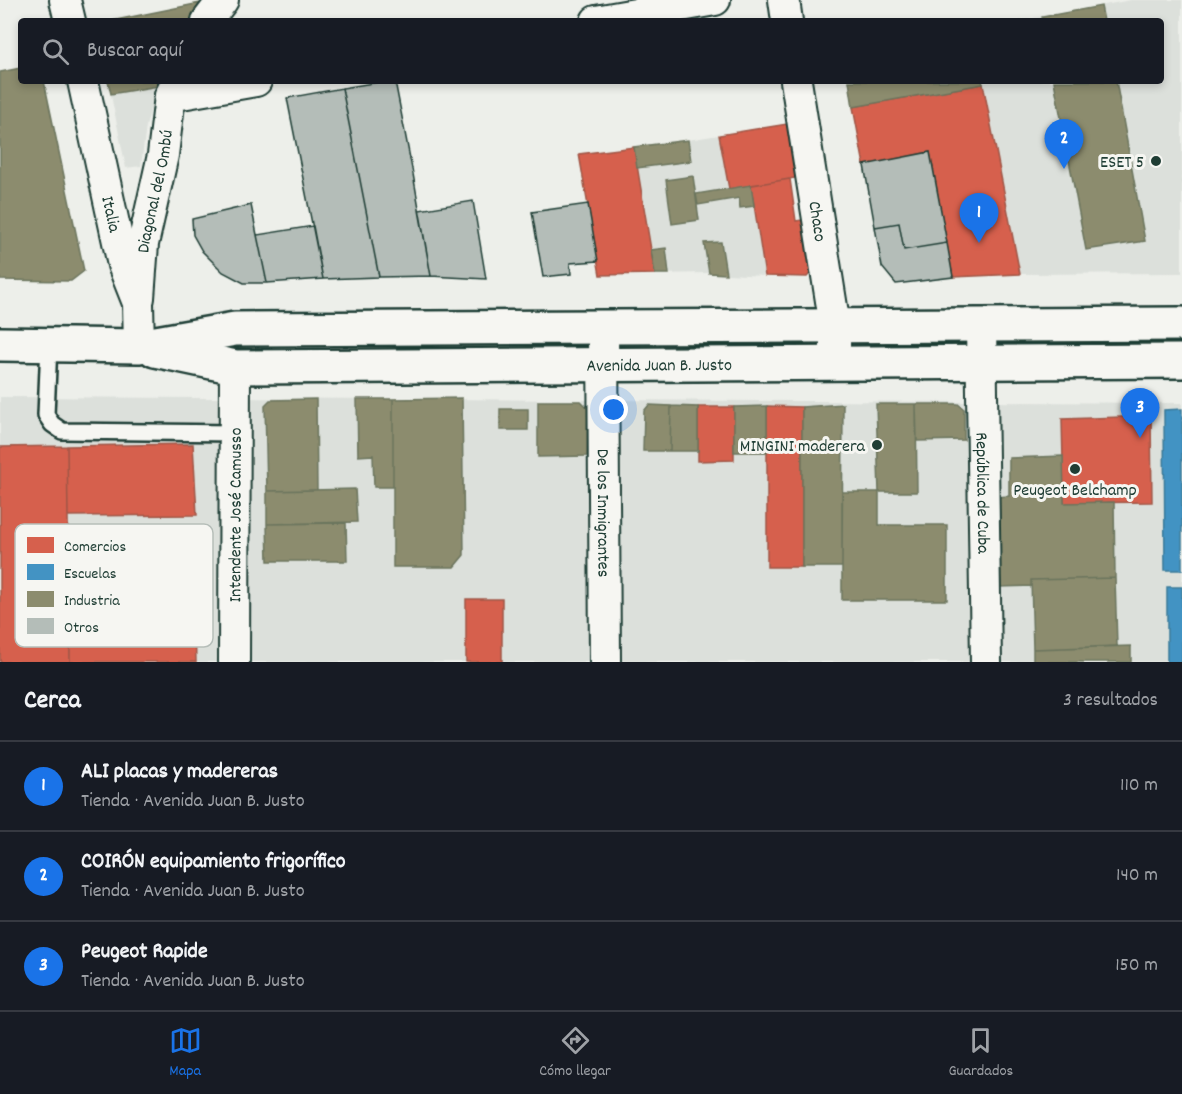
<!DOCTYPE html>
<html lang="es">
<head>
<meta charset="utf-8">
<style>
	:root { --surface:#171b24; --page:#20242c; --text:#f1f3f6; --muted:#9ea1a6; --line:#363941; --accent:#1a73e8 }
	body { margin:0; font-family:Dekko,sans-serif; background:var(--page); color:var(--text) }
	.you { position:absolute; left:614px; top:410px; width:21px; height:21px; margin:-15px; border:4px solid #fff; border-radius:50%; background:#1a73e8; box-shadow:0 0 0 9px #1a73e833 }
	.badge { display:grid; place-items:center; width:39px; height:39px; border-radius:50%; background:var(--accent); color:#fff; font-size:20px; font-weight:700 }
	.pin { position:absolute; translate:-50% -50px; filter:drop-shadow(0 2px 3px #0008) }
	.pin::after { content:''; position:absolute; top:32px; width:21px; height:18px; background:inherit; clip-path:polygon(0 0,100% 0,50% 100%) }
	.list { margin:0; padding:0; list-style:none }
	h2 { display:flex; justify-content:space-between; align-items:center; height:78px; margin:0; padding:0 24px; font-size:26px }
	h2 small { font-size:20px; font-weight:400; color:var(--muted) }
	.list li { display:grid; grid-template-columns:39px 1fr auto; gap:18px; align-items:center; box-sizing:border-box; height:90px; padding:0 24px; border-top:2px solid var(--line) }
	.list b { display:block; font-size:22px; white-space:nowrap }
	.list p { margin:0; font-size:20px; white-space:nowrap; color:var(--muted) }
	.list em { font-size:20px; font-style:normal; color:var(--muted) }
	.icon { flex:none; width:33px; height:33px; fill:none; stroke:currentColor; stroke-width:2; stroke-linecap:round; stroke-linejoin:round }
	.map { position:relative; flex:none; width:1182px; height:662px; overflow:hidden }
	.search { position:absolute; background:var(--surface); box-shadow:0 3px 9px #0003; left:18px; right:18px; top:18px; height:66px; display:flex; align-items:center; gap:15px; box-sizing:border-box; padding:0 21px; border-radius:6px; color:var(--muted); font-size:22px }
	.sheet { height:348px; background:var(--surface) }
	nav { display:flex; justify-content:space-around; align-items:center; box-sizing:border-box; height:84px; border-top:2px solid var(--line); background:var(--surface); font-size:16px; color:var(--muted) }
	nav a { display:grid; justify-items:center; gap:3px }
	nav .on { color:var(--accent) }
	.map>svg:first-child { display:block }
	.built { fill:#dce0db }
	.shops { fill:#d6604d; stroke:#9f5646; stroke-width:1.5 }
	.schools { fill:#4393c3; stroke:#387998; stroke-width:1.5 }
	.industry { fill:#8c8c6e; stroke:#6b745d; stroke-width:1.5 }
	.building { fill:#b4bdb8; stroke:#1f3d34; stroke-width:1.5 }
	.lines { fill:none; stroke-linecap:round; stroke-linejoin:round }
	.service-casing { stroke:#1f3d34; stroke-width:20 }
	.minor-casing { stroke:#1f3d34; stroke-width:34 }
	.primary-casing { stroke:#1f3d34; stroke-width:38 }
	.service { stroke:#f6f6f2; stroke-width:15 }
	.minor { stroke:#f6f6f2; stroke-width:30 }
	.primary { stroke:#f6f6f2; stroke-width:33 }
	.poi-dot { fill:#1f3d34; stroke:#f6f6f2; stroke-width:2 }
	.labels { text-anchor:middle; stroke-width:6; stroke-linejoin:round; paint-order:stroke }
	.poi-label { font-size:18px; fill:#1f3d34; stroke:#f6f6f2; text-anchor:end }
	.street-label { font-size:18px; fill:#1f3d34; stroke:#f6f6f2 }
	.key { fill:#f6f6f2; stroke:#b6beb9; stroke-width:1.5 }
	.key-label { font-size:16px; fill:#1f3d34 }
</style>
</head>
<body>
<div class="map">
<svg width="1182" height="662" viewBox="0 0 1182 662">
	<rect width="100%" height="100%" fill="#edefea"/>
	<filter id="ink" filterUnits="userSpaceOnUse"><feTurbulence type="fractalNoise" baseFrequency=".0167" numOctaves="2"/><feDisplacementMap in="SourceGraphic" scale="12" xChannelSelector="R" yChannelSelector="G"/><feConvolveMatrix kernelMatrix="1 2 1 2 8 2 1 2 1" color-interpolation-filters="sRGB"/></filter>
	<g filter="url(#ink)">
		<!-- built -->
		<path class="built" d="M1131,0h51v273l-162,1 -37,-190 -130,23 -4,-26h312v-60h-143z
			M108,81h51l-13,45 -5,40 -15,2z
			M793,123l-42,62 14,91 -56,-3 -54,1 -21,-127 54,-7z
			M0,397l1182,6v259h-1182z"/>
		<!-- shops -->
		<path class="shops" d="M983,84l37,190 -67,3 -23,-125 -66,13 -11,-58z
			M793,123l8,54 -72,12 -10,-54z
			M634,147l21,127 -55,1 -21,-121z
			M790,179l6,42 12,-2 6,50 -7,8 -42,-1 -14,-91z
			M767,406l35,1v160h-35z
			M698,407h36v53l-36,1z
			M1151,416l1,86 -88,1 -2,-84z
			M193,444l4,71 -129,1 -1,-70z
			M67,446l3,216h-70v-215z
			M466,599h36v63h-36z
			M70,621h125l1,41h-126z"/>
		<!-- schools -->
		<path class="schools" d="M1182,409v161h-17l-1,-160z
			M1167,587h15v75h-15z"/>
		<!-- industry -->
		<path class="industry" d="M200,3l-9,18h-80z
			M1101,6l3,15h-61l-1,-4z
			M21,68v13h23l40,190 -13,10 -71,-1v-208z
			M108,81h51l-1,5 -47,8z
			M849,81h133l1,3 -130,23z
			M1054,81h62l29,160 -59,9z
			M688,140l3,21 -54,7 -3,-21z
			M693,176l6,44 -27,4 -6,-44z
			M751,185l3,21 -14,2 -1,-10 -41,7 -2,-11z
			M721,242l5,32 -17,-1 -5,-30z
			M666,248l3,26h-14l-4,-24z
			M462,398l2,157 -10,12h-61v-168z
			M316,399l1,91 -50,1 -2,-86 5,-5z
			M357,399h36v88h-19l-1,-32 -15,1z
			M538,401h43l7,7 -1,48 -49,1z
			M843,404l-1,163h-40v-160z
			M876,404h40l1,88h-38z
			M916,404h42l6,5v31l-47,1z
			M649,405l22,1 -1,45h-27l1,-40z
			M671,406l27,1v44h-28z
			M767,406v46h-33v-45z
			M500,409h28v21h-28z
			M1063,456l1,47 50,-1 1,76 -84,2v6l-33,1 -2,-90 13,-1v-38z
			M355,489l2,33 -90,2v-33z
			M842,492h37v33h68v75h-105z
			M346,523l1,38h-79l-1,-37z
			M1115,578l2,68 -84,3 -2,-69z
			M1131,646v16h-98v-13z"/>
		<!-- building -->
		<path class="building" d="M385,81h10l18,93 18,102 -52,1 -37,-189z
			M342,88l37,189 -56,2 -36,-181z
			M930,152l17,91 -43,7 -5,-27 -24,4 -11,-62z
			M473,201l13,78 -55,-3 -12,-66z
			M588,204l10,57 -28,2 1,11 -28,3 -11,-65z
			M251,205l6,30 10,48h-23l-21,-11 -21,-21 -9,-16 -1,-16z
			M899,223l5,27 43,-7 6,34 -57,7 -14,-17 -7,-40z
			M313,226l10,53 -56,4 -10,-48z"/>
		<g class="lines">
			<!-- service casing -->
			<g class="service-casing">
				<path id="service" d="M49,344l-3,71 6,9 10,7 173,2"/>
			</g>
			<!-- minor casing -->
			<g class="minor-casing">
				<g id="minor">
					<path d="M65,0l5,21"/>
					<path d="M784,0l3,21"/>
					<path d="M207,21l16,-21"/>
					<path d="M596,21l119,-21"/>
					<path id="s1" d="M83,81l40,184 15,38 1,43"/>
					<path id="s2" d="M796,81l39,245v37"/>
					<path d="M170,96l86,-15"/>
					<path id="s3" d="M139,298l4,-54 20,-89 7,-59 7,-15"/>
					<path id="s4" d="M981,325l5,337"/>
					<path id="s5" d="M603,327l2,335"/>
					<path id="s6" d="M234,662l1,-295"/>
				</g>
			</g>
			<!-- primary casing -->
			<g class="primary-casing">
				<g id="primary">
					<path d="M0,344l139,2 96,-17 947,-5"/>
					<path id="s7" d="M155,350l80,17 947,-6"/>
				</g>
			</g>
			<!-- service -->
			<use href="#service" class="service"/>
			<!-- minor -->
			<use href="#minor" class="minor"/>
			<!-- primary -->
			<use href="#primary" class="primary"/>
		</g>
	</g>
	<!-- markers -->
	<g class="poi-dot">
		<circle cx="1156" cy="161" r="6"/>
		<circle cx="877" cy="445" r="6"/>
		<circle cx="1075" cy="469" r="6"/>
	</g>
	<g class="labels">
		<!-- poi labels -->
		<g class="poi-label">
			<text x="1144" y="167">ESET 5</text>
			<text x="865" y="451">MINGINI maderera</text>
			<text x="1075" y="495" text-anchor="middle">Peugeot Belchamp</text>
		</g>
		<!-- street labels -->
		<g class="street-label">
			<text dy="6" stroke="none"><textPath href="#s3" startOffset="108">Diagonal del Ombú</textPath></text>
			<text dy="6" stroke="none"><textPath href="#s1" startOffset="136">Italia</textPath></text>
			<text dy="6" stroke="none"><textPath href="#s2" startOffset="142">Chaco</textPath></text>
			<text dy="6" stroke="none"><textPath href="#s7" startOffset="506">Avenida Juan B. Justo</textPath></text>
			<text dy="6" stroke="none"><textPath href="#s4" startOffset="168">República de Cuba</textPath></text>
			<text dy="6" stroke="none"><textPath href="#s5" startOffset="186">De los Inmigrantes</textPath></text>
			<text dy="6" stroke="none"><textPath href="#s6" startOffset="147">Intendente José Camusso</textPath></text>
		</g>
	</g>
	<!-- legend -->
	<rect x="15" y="524" width="198" height="123" rx="9" class="key"/>
	<rect x="27" y="537" width="27" height="16" fill="#d6604d"/>
	<rect x="27" y="564" width="27" height="16" fill="#4393c3"/>
	<rect x="27" y="591" width="27" height="16" fill="#8c8c6e"/>
	<rect x="27" y="618" width="27" height="16" fill="#b4bdb8"/>
	<g class="key-label">
		<text x="64" y="551">Comercios</text>
		<text x="64" y="578">Escuelas</text>
		<text x="64" y="605">Industria</text>
		<text x="64" y="632">Otros</text>
	</g>
</svg>
<div class="you"></div>
<div class="pin badge" style="left:979px;top:243px">1</div>
<div class="pin badge" style="left:1064px;top:169px">2</div>
<div class="pin badge" style="left:1140px;top:438px">3</div>
<div class="search"><svg class="icon" aria-label="search" viewBox="0 0 24 24"><circle cx="10" cy="10" r="6"/><path d="M15 15l6 6"/></svg>Buscar aquí</div>
</div>
<section class="sheet">
<h2>Cerca<small>3 resultados</small></h2>
<ul class="list">
<li><span class="badge">1</span><div><b>ALI placas y madereras</b><p>Tienda · Avenida Juan B. Justo</p></div><em>110 m</em></li>
<li><span class="badge">2</span><div><b>COIRÓN equipamiento frigorífico</b><p>Tienda · Avenida Juan B. Justo</p></div><em>140 m</em></li>
<li><span class="badge">3</span><div><b>Peugeot Rapide</b><p>Tienda · Avenida Juan B. Justo</p></div><em>150 m</em></li>
</ul>
</section>
<nav>
<a class="on"><svg class="icon" aria-label="map" viewBox="0 0 24 24"><path d="M3 6l6-2 6 2 6-2v14l-6 2-6-2-6 2zM9 4v14M15 6v14"/></svg>Mapa</a>
<a><svg class="icon" aria-label="directions" viewBox="0 0 24 24"><path d="M12 3l9 9-9 9-9-9zM9 14v-3h6M13 9l2 2-2 2"/></svg>Cómo llegar</a>
<a><svg class="icon" aria-label="saved" viewBox="0 0 24 24"><path d="M7 4h10v16l-5-4-5 4z"/></svg>Guardados</a>
</nav>
</body>
</html>
